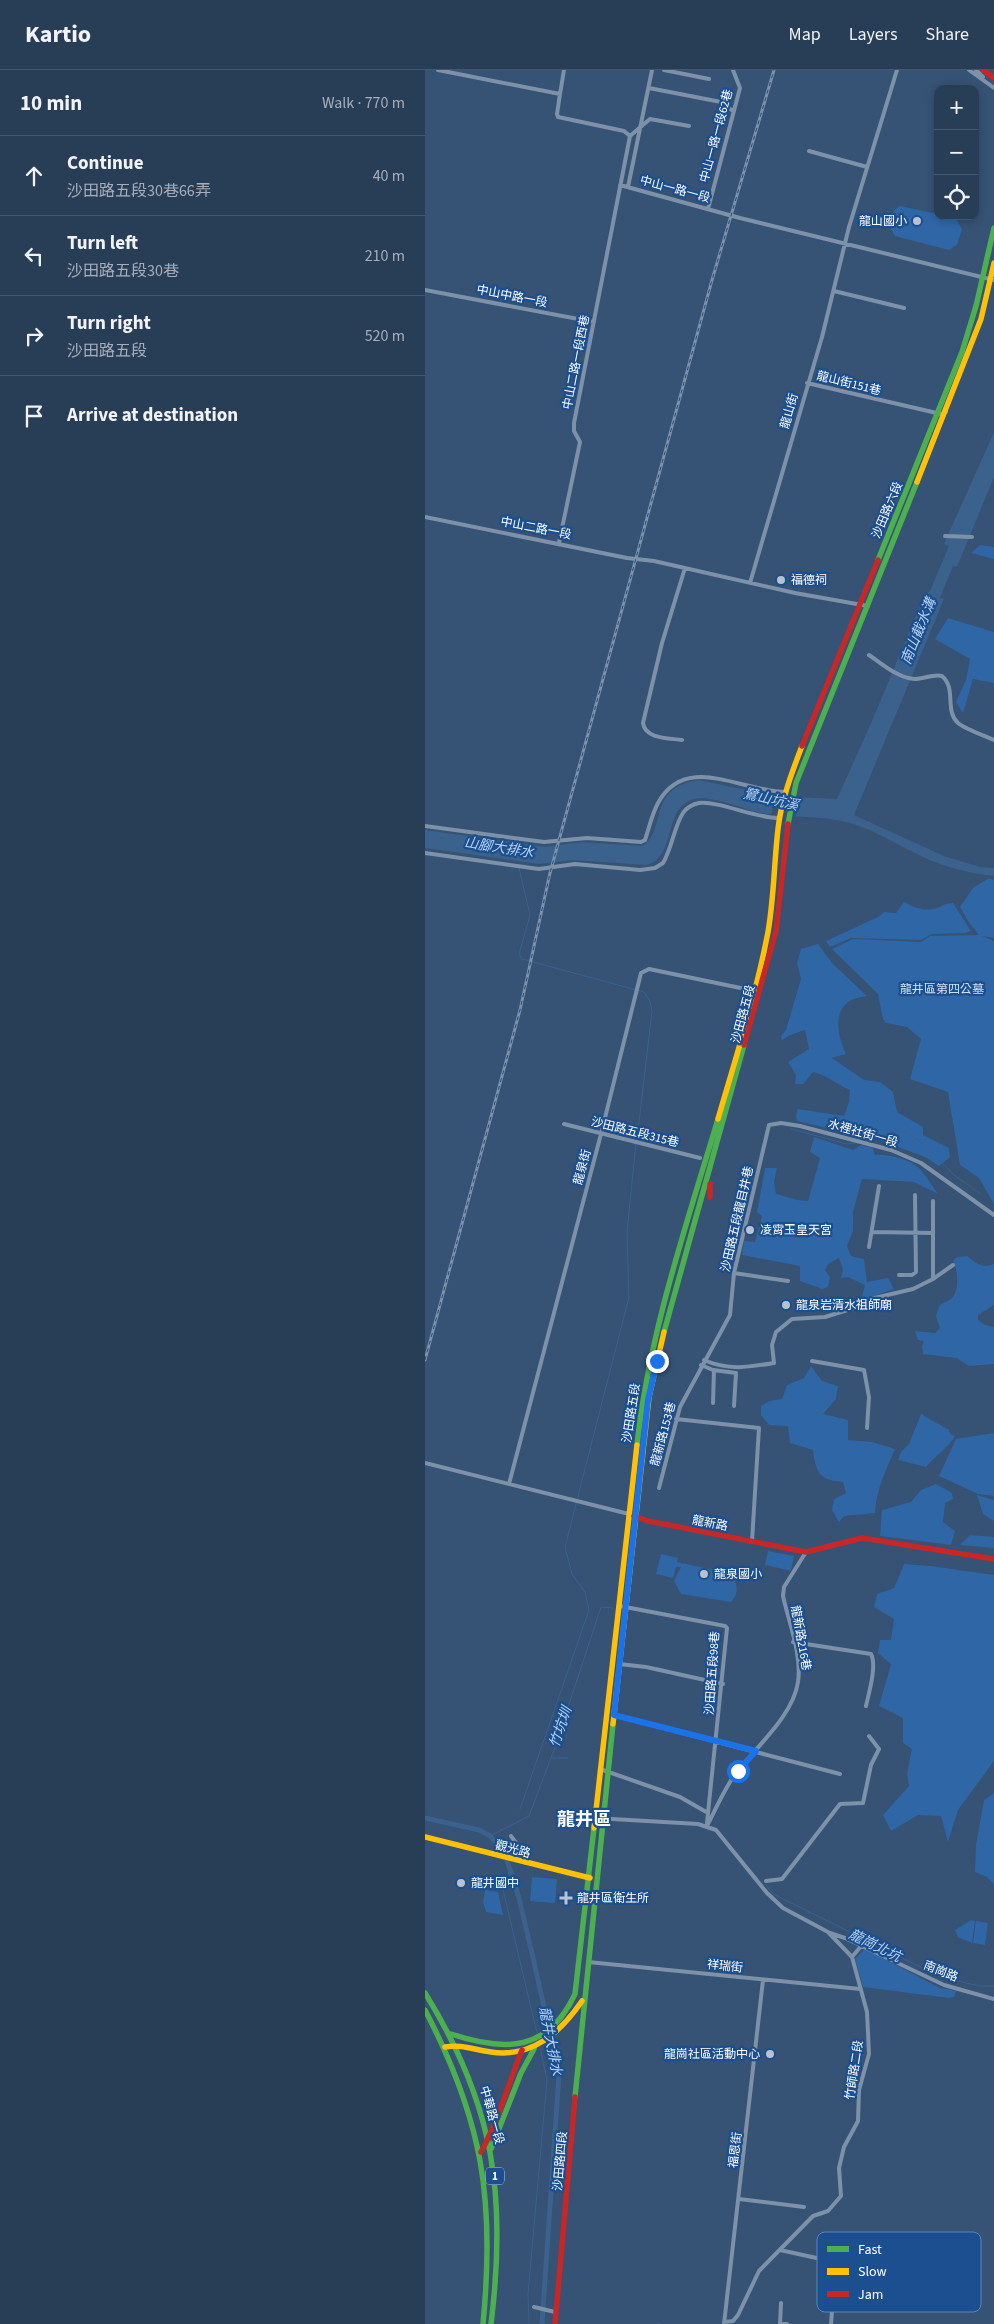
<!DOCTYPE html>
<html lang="en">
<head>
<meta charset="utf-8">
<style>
	:root { --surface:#283e57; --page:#30455d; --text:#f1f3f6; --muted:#a5aeba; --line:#44576d }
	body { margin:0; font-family:"Source Sans 3","Noto Sans TC",sans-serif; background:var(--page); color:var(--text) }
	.controls { position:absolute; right:15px; top:15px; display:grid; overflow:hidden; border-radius:10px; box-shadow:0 2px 8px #0003 }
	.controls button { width:45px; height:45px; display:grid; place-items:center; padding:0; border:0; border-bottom:1px solid var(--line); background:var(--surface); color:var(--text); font:25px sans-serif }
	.stop { position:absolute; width:15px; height:15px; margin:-11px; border:4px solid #1a73e8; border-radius:50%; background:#fff }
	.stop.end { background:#1a73e8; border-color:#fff; box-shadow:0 1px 5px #0008 }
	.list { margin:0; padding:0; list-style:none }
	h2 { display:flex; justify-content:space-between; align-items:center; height:65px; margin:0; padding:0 20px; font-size:21px }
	h2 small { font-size:16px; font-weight:400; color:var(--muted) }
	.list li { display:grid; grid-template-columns:32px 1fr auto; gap:15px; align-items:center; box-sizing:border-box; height:80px; padding:0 20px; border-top:1px solid var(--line) }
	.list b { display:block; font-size:19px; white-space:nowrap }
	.list p { margin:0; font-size:16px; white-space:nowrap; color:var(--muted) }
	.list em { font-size:16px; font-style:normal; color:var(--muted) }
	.icon { flex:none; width:28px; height:28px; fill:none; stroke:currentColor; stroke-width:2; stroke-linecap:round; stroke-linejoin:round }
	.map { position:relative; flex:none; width:569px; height:2254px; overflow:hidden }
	header { display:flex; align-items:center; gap:30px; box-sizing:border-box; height:70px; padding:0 25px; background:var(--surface); border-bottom:1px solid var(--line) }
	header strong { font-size:24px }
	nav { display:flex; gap:28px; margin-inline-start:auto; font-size:18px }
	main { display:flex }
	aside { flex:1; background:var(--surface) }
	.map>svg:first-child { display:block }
	.green { fill:#2f66a5 }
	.water { fill:#3b618d }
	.pier { fill:#365274 }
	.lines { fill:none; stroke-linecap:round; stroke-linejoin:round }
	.stream { stroke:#3b618d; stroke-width:1 }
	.canal { stroke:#3b618d; stroke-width:5 }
	.street { stroke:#7d92a8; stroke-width:4 }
	.fast { stroke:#4caf50; stroke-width:5.5 }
	.slow { stroke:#ffc107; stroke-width:5.5 }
	.jam { stroke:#c62828; stroke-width:5.5 }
	.rail-casing { stroke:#7e92a7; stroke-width:3 }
	.rail { stroke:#1b4f8f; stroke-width:1; stroke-dasharray:4; stroke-linecap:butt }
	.route { stroke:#1a73e8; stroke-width:6 }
	.poi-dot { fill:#b9c2ce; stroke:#1b4f8f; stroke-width:2 }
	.labels { text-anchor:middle; stroke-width:4.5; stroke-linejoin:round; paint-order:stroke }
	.shield { fill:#1b4f8f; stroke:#bbcadd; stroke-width:1 }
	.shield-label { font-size:11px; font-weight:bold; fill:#fff }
	.street-label { font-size:12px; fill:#fff; stroke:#1b4f8f }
	.poi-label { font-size:12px; fill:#fff; stroke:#1b4f8f; text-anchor:start }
	.park-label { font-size:12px; fill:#cfe3fa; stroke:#1b4f8f }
	.water-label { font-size:14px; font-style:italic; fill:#b5d3f5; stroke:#1b4f8f }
	.district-label { font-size:18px; font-weight:bold; fill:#fff; stroke:#1b4f8f }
	.key { fill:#1b4f8f; stroke:#5f84b1; stroke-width:1 }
	.key-label { font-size:14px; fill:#fff }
</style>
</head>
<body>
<header>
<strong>Kartio</strong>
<nav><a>Map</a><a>Layers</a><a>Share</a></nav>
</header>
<main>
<aside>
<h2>10 min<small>Walk · 770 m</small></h2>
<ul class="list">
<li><svg class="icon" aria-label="ahead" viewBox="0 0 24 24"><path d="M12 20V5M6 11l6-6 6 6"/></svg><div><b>Continue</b><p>沙田路五段30巷66弄</p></div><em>40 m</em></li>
<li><svg class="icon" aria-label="left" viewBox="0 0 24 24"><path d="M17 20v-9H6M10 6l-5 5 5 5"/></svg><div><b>Turn left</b><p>沙田路五段30巷</p></div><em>210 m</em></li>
<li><svg class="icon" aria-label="right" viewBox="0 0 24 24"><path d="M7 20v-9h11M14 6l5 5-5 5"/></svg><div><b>Turn right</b><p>沙田路五段</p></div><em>520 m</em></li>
<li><svg class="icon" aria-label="arrive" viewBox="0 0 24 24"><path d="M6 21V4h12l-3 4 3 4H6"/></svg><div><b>Arrive at destination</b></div></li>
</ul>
</aside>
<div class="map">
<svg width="569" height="2254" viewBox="0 0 569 2254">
	<rect width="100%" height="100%" fill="#365274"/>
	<!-- green -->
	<path class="green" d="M475,136l38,8v2l18,3 6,10 -5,16 -8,5 -54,-14c-8,-9 -6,-25 5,-30z
		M555,475l14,2v12l-23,-6z
		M523,548l46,14v51l-21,-4 -10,34 -7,-11 10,-22 4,-21 -35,-20z
		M564,808l5,2v58l-12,-2 12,5v263l-15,-26 -19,-13 -12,-73 -38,-13 11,-40 -14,-12 -21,-4 -3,-4 -5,-25 -46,-45 21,-10 68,3 9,-6 49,-1 -11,-14 -8,-14 13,-19z
		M479,832c11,6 21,10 33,6 6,-2 8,-5 16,-5l18,28 -6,2 -33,1 -11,6 -70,-2 -21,9 -4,-6 52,-24 6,-5 12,1z
		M393,874l14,19 35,33c-5,1 -14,2 -19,6 -16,13 -9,37 -2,52l-14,4 32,22 16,2 13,10 4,20 26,15v8l26,13 1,9 -11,9 -14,-9 -46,-17 -82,-19 -1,-6 2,-6 46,7 5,-14 1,-12c-14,-6 -23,-15 -37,-18l-10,12h-8l1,-9 -8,-13 21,-13 -4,-19 -15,5 -8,5 -1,-4 5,-6 15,-51 -4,-16 4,-14z
		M389,1067l39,13 8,-5 12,3 2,7c14,-1 33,4 44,13 7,7 13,18 19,26l-24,-12 -52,-3 -9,33v19l-6,15 4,10 13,3 3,23 21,-4 6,11 -33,11 4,-15 -17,-8 -7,1 2,-8 -4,-12 -11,6 -3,6 5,7 -2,10 -6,2 -22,-8v-15l-58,-11 2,-14 11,1 7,-26 -5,-4 8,-44h12l-3,14 2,12 22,6 10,1 12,-43 -10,-6z
		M542,1186c9,7 15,13 27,8v41l-16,10v5l7,5 9,2v37l-25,2 -13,-8 -33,-4 -1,-8 2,-5 -6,-1 -3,-9 20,2 5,-5 -4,-12 3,-10c4,-4 11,-5 14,-9 6,-9 5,-27 0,-36l4,-4z
		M386,1296l11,15 16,5 -2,13 -13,15 25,6v20l24,2 23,7c-9,21 -19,41 -20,64l-31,3 -5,6 -7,-12 2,-11 12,-6 -3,-11c-24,-2 -27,-9 -30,-32l-23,-7 -2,-17 -19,-1 -8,-10v-9l8,-5 13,-2 5,-14 17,-7z
		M496,1344l28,16 1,4 5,2c-6,11 -20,20 -29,31l-28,-7 3,-8 8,-8z
		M569,1363v63l-16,-2 -39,-18 17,-37z
		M511,1414l16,9 1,6 -8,4 -2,19 12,9 -4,14 -71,-9 2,-26 29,-8 10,-12z
		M552,1425l17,5v21l-11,-7z
		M545,1465l24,2v11l-34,-3z
		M343,1481l26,5 -3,15 -26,-6z
		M236,1484l17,4 -1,4 60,13 -2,6c3,7 2,16 -4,21l-50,-8 -7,-13 7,-14h-5l-3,11 -17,-4z
		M479,1494l27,2 63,9v186l-36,49 -10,32 -7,-26 -23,-1 -27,16 -8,-16 26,-29 -2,-13 5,-24 -9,-6v-25l-24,-12 12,-42 -13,-11 2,-13h11l3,-21 -20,-12 3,-13 17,-6z
		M569,1723v91l-7,-7 -12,-5 1,-27 8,-45z
		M107,1807l25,2 -2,24 -25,-2z
		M60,1820l13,2 5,23 -17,-3 -3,-10z
		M546,1850l4,1 -3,22 -14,-6 -3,-7z
		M551,1851l12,2 -3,22 -12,-2z
		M440,1879l75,39 16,3 -2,6 -5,1 -86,-11 -8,-28z"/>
	<!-- water -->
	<path class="water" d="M569,362v45l-37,90 -4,-1 -13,32 4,1 -90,216 90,41 36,11 14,1v8c-29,-3 -57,-11 -83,-25 -17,-8 -34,-19 -52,-25 -31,-12 -69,-7 -102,-14 -16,-4 -47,-17 -63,-13 -32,8 -16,58 -48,66l-73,-5 -34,4 -114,-16v-18l120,17 36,-5 62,4c24,-17 4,-59 56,-66l75,16 63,3 35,-78 53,-127 5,-3 19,-45 -5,-2z"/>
	<!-- pier -->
	<path class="pier" d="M351,724h25l-6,25 -24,-3z"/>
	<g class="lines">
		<!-- stream -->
		<path class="stream" d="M94,798l11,47 -11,39 3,5 122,33 6,9 2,10 -15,128
			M366,1059l56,15 7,-1
			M438,1070l34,-9 7,1 19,11 31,32 27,19
			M126,1688h17
			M95,1739l69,-199 -4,-18 -13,-18 -7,-27 64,-250 -2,-65 9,-89
			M65,1766l39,-20 25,-66 47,-143 12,1
			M74,1803l38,160
			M340,1814l8,10 168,83 38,9h15
			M104,2254l-1,-30 19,-214 -7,-33
			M232,2254h4"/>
		<!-- canal -->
		<path class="canal" d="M0,1748l54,12 11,6 14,15 15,47 15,64 25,112 -17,250"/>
		<!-- street -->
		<path class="street" d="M13,0l122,24 -3,20 1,3 66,14 6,5
			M239,0l45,9
			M544,0l25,18
			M551,0l7,7
			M224,18l72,14 12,9
			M135,24l4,-24
			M205,66l20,-17 39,7
			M384,81l58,16
			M195,115l120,33 254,62
			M203,117l24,-117
			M283,139l32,-121 -7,-18
			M0,220l169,32
			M409,221l70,17
			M382,313l134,31 5,-2
			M0,447l202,41 27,3 141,32 73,13
			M520,466l27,1
			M134,473l21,-101 -6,-11v-8l56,-287
			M325,513l72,-246 27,-110 48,-157
			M444,585c12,8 30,24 46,24 9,0 17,-5 27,-3 15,13 2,34 16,47 7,6 27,13 36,17
			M257,670c-13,-2 -37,-1 -39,-17l19,-80 23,-75
			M0,756l119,16 43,-4 54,4 4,-2c4,-12 7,-26 13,-37 28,-51 84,-11 128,-11
			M0,783l114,16 36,-5 65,6 15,-2 8,-5c9,-15 11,-36 20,-50 3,-5 10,-9 16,-10 21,-2 55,15 80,15
			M139,1054l136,34
			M447,1162l61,1
			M444,1177l10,-61
			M309,1203l54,8
			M474,1205h13l4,-3 -1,-77
			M508,1209v-78
			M279,1290c24,11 46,7 70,3l-2,-18 4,-13 16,-13 33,-2 29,-9 12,-8 47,-11 20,-10 20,-14
			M387,1291l52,9 5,27 -2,31
			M276,1295l12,5 23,3 -2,33
			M288,1333l1,-33
			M251,1349l83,9 -7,113
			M0,1393l204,51
			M84,1414l92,-350 40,-161 8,-4 106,22
			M234,1418l21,-81 50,-92 4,-42 35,-148 12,-2 19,3 91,24 30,13 73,52
			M195,1536l105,20 2,2 -19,185
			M368,1572l78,12c6,12 -2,38 -5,52
			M194,1594l27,3 77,17
			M189,1645l226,59
			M175,1699l80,28 28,16 -1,11
			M170,1748l103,6 18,6 51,63 16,15 45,24 24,25 15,55 2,42 -10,36 -1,31 -14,26 -5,21 2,28 -13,15 -15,5 -54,55 -21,44 -5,6 -9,1
			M282,1756c9,-17 17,-37 29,-53 20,-26 57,-57 62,-91 4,-27 -9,-59 -15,-86l1,-9 22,-35
			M86,1766l15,21v6
			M341,1811l16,-2 58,-75 23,-1 8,-38 8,-16 -10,-13
			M405,1863l15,5 99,47 50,14
			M427,1887l10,-12
			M163,1892l272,27
			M314,2129l65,8
			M355,2180l41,9 13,27 -3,38
			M356,2233l-1,21h7
			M109,2237l21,5
			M299,2254l39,-344"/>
		<!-- fast -->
		<path class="fast" d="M453,490l84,-208 14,-46 18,-78
			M363,754l8,-41 121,-301
			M239,1262l80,-287
			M212,1375c12,-111 49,-219 81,-326
			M0,1923c69,111 82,202 66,331
			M0,1940c58,111 70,190 58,314
			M26,1964c54,18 97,18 124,-40l19,-166
			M150,2027l38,-373
			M66,2079l30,-76 13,-24"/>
		<!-- slow -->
		<path class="slow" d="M492,412l64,-163 13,-56
			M293,1049c18,-62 38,-124 50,-187 6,-34 6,-69 10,-103 3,-28 14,-57 24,-83
			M188,1654l36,-327 15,-65
			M169,1758l43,-383
			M0,1767l165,41
			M20,1977c16,-3 30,3 46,5 41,6 69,-19 91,-51"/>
		<!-- jam -->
		<path class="jam" d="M558,0l11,8
			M377,676l76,-186
			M319,975l32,-114 12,-107
			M285,1114v13
			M209,1446l14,5 158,31 56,-14 132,21
			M56,2082c18,-32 27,-68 41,-102
			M130,2254l20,-227"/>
		<!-- rail casing -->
		<g class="rail-casing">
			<path id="rail" d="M0,1290l95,-350 30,-137 162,-593 62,-210"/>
		</g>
		<!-- rail -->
		<use href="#rail" class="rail"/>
	</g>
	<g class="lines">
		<!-- route -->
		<path class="route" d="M232,1291l-9,39 -34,315 142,36 -18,20"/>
	</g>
	<!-- markers -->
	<g class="poi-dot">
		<circle cx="492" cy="151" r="5"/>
		<circle cx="356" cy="510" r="5"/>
		<circle cx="325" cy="1160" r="5"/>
		<circle cx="361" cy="1235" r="5"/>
		<circle cx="279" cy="1504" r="5"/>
		<circle cx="36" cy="1813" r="5"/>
		<path d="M138.5 1820.5h5v5h5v5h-5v5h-5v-5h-5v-5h5z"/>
		<circle cx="345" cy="1984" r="5"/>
	</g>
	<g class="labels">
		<!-- shield labels -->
		<rect class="shield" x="61" y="2097.5" width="18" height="17" rx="4"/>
		<g class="shield-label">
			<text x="70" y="2110">1</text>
		</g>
		<!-- street labels -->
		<g class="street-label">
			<text transform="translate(291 66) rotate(-75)" y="4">中山一路一段62巷</text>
			<text transform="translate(250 119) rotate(15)" y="4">中山一路一段</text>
			<text transform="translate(87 226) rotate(11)" y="4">中山中路一段</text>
			<text transform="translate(151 292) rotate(-79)" y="4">中山二路一段西巷</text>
			<text transform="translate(424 313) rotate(14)" y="4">龍山街151巷</text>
			<text transform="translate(364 341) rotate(-74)" y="4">龍山街</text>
			<text transform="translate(462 440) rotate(-67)" y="4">沙田路六段</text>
			<text transform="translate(111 458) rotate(11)" y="4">中山二路一段</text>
			<text transform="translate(318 944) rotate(-75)" y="4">沙田路五段</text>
			<text transform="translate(210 1062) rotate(14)" y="4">沙田路五段315巷</text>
			<text transform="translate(438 1063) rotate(16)" y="4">水裡社街一段</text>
			<text transform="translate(157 1097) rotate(-75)" y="4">龍泉街</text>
			<text transform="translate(312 1149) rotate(-77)" y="4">沙田路五段龍目井巷</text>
			<text transform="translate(206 1343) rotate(-81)" y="4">沙田路五段</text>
			<text transform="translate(238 1364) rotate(-75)" y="4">龍新路153巷</text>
			<text transform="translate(285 1453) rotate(11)" y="4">龍新路</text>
			<text transform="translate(376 1568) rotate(80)" y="4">龍新路216巷</text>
			<text transform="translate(287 1603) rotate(-86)" y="4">沙田路五段98巷</text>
			<text transform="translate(88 1779) rotate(15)" y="4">觀光路</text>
			<text transform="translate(300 1896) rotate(6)" y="4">祥瑞街</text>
			<text transform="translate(516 1901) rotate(22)" y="4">南崗路</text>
			<text transform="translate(429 2000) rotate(-81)" y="4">竹師路二段</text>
			<text transform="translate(67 2045) rotate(74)" y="4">中華路一段</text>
			<text transform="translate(310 2080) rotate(-83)" y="4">福恩街</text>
			<text transform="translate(135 2091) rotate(-85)" y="4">沙田路四段</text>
		</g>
		<!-- poi labels -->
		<g class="poi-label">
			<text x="482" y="155" text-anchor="end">龍山國小</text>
			<text x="366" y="514">福德祠</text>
			<text x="335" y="1164">凌霄玉皇天宮</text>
			<text x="371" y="1239">龍泉岩清水祖師廟</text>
			<text x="289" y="1508">龍泉國小</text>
			<text x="46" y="1817">龍井國中</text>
			<text x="152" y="1832">龍井區衛生所</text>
			<text x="335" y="1988" text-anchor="end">龍崗社區活動中心</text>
		</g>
		<!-- park labels -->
		<g class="park-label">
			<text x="517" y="923">龍井區第四公墓</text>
		</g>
		<!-- water labels -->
		<g class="water-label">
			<text transform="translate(493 561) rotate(-68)" y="5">南山截水溝</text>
			<text transform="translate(346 729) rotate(13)" y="5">鷺山坑溪</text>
			<text transform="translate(74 777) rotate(9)" y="5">山腳大排水</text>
			<text transform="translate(135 1657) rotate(-71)" y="5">竹坑圳</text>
			<text transform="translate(450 1875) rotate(26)" y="5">龍崗北坑</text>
			<text transform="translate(126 1971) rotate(79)" y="5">龍井大排水</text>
		</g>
		<!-- district labels -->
		<g class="district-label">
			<text x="159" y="1755">龍井區</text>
		</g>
	</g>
	<!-- legend -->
	<rect x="392" y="2162" width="164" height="80" rx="8" class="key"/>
	<rect x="402" y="2176" width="22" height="6" fill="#4caf50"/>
	<rect x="402" y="2198" width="22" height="7" fill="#ffc107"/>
	<rect x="402" y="2221" width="22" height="6" fill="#c62828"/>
	<g class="key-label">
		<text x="433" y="2184">Fast</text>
		<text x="433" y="2206">Slow</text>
		<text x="433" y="2229">Jam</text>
	</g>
</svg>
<div class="controls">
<button>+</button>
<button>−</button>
<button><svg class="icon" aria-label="locate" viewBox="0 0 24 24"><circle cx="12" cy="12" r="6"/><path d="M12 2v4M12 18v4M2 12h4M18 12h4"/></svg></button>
</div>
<div class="stop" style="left:313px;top:1701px"></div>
<div class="stop end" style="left:232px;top:1291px"></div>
</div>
</main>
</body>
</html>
